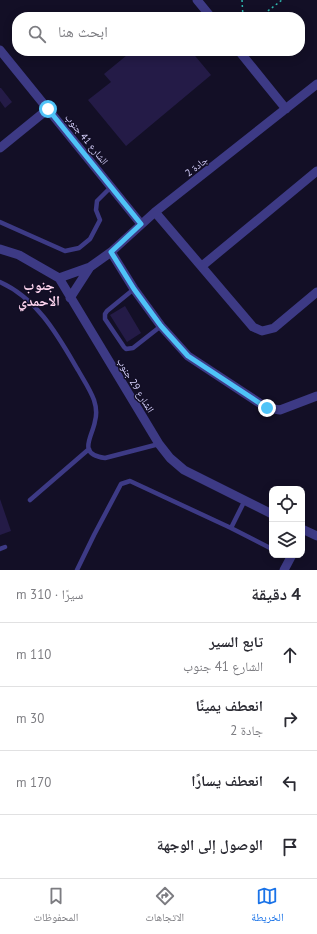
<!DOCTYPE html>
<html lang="ar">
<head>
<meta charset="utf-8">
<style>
	:root { --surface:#fff; --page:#f7f7f7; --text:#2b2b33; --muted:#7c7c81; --line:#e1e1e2; --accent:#1a73e8 }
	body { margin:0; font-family:"PT Sans","Noto Naskh Arabic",sans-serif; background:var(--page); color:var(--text); direction:rtl }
	.controls { position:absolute; right:12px; bottom:12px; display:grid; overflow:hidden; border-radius:8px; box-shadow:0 2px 10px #0003 }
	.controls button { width:36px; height:36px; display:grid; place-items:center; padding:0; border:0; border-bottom:1px solid var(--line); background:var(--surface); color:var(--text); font:20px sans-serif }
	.stop { position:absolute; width:12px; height:12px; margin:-9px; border:3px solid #4fc3f7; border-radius:50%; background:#fff }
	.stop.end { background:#4fc3f7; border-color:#fff; box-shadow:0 1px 4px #0008 }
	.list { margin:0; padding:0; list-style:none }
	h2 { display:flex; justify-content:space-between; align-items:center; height:52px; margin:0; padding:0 16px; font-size:17px }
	h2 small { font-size:13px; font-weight:400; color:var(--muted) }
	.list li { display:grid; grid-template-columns:26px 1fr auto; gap:12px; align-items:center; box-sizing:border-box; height:64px; padding:0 16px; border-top:1px solid var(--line) }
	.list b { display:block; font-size:15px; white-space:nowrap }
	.list p { margin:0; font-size:13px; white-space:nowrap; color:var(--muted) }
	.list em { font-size:13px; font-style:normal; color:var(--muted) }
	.icon { flex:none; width:22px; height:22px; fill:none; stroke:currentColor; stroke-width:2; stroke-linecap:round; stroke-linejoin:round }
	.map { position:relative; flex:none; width:317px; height:570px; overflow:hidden; direction:ltr }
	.search { position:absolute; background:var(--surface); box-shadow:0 2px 10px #0003; left:12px; right:12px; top:12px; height:44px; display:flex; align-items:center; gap:10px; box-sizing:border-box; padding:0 14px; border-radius:16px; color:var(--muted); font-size:15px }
	.sheet { height:308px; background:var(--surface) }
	nav { display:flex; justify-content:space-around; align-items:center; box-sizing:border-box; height:56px; border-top:1px solid var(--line); background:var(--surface); font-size:11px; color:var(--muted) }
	nav a { display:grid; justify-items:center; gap:2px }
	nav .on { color:var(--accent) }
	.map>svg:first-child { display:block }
	.building { fill:#241b47 }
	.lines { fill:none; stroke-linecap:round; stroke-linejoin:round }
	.path { stroke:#2fb8b0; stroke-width:1.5; stroke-dasharray:2 3; stroke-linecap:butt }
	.lane { stroke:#3d3a85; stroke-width:4.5 }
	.street { stroke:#3d3a85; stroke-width:9 }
	.route { stroke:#4fc3f7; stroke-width:5 }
	.labels { text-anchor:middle; stroke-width:3; stroke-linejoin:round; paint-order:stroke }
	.street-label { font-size:10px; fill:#d9d4ff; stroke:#130f26 }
	.district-label { font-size:14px; font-weight:bold; fill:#ffd6f0; stroke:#130f26 }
</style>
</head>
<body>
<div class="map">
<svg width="317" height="570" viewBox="0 0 317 570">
	<rect width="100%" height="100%" fill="#130f26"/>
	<!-- building -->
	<path class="building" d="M132,51h59l20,24 -85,71 -38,-46 23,-18 -7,-8z
		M0,88h1l11,14 -7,6 -5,-7z
		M125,306l16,27 -14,9 -17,-27z
		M0,499l11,32 -11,4z"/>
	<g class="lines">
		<!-- path -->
		<path class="path" d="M242,0l1,17
			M260,17l22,-17"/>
		<!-- lane -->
		<path class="lane" d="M0,222l65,29 14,-3 11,-9 10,-19 -4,-10 1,-9 14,-14
			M0,282c38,17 58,54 78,88 5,9 12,19 16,30 2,6 3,14 1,21 -2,15 -19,33 10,37l54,-14
			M134,289l-27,22 -2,3v5l19,28 2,2 7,-1 28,-22
			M30,500l59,-51
			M231,528l14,-28
			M0,549l5,-2
			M77,570l17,-35 27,-51 9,-3 101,47 41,21"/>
		<!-- street -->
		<path class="street" d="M197,0l14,17
			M0,50l141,174
			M239,51l47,58
			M0,148l48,-39
			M155,212l98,115 9,4 12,-3 43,-36
			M0,249l19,6 40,23 100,166 11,14 14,12 88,44
			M111,252l23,37 27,37 27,30 79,52 13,2 37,-14
			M202,266l115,-95
			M59,278l31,-11 21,-15 44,-40 162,-128
			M70,298l20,-31
			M302,529l15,7
			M284,570l8,-15"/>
	</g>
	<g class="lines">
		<!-- route -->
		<path class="route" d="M48,109l93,115 -30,28 23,37 27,37 27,30 79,52"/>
	</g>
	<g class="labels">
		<!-- street labels -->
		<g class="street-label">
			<text transform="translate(87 139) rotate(51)" y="4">الشارع 41 جنوب</text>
			<text transform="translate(196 166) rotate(-38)" y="4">جادة 2</text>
			<text transform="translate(136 385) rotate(59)" y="4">الشارع 29 جنوب</text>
		</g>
		<!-- district labels -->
		<g class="district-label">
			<text x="39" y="290">جنوب<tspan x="39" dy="16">الاحمدي</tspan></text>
		</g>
	</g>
</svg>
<div class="controls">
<button><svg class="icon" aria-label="locate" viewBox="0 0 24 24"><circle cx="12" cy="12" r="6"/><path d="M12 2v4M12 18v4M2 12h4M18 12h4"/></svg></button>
<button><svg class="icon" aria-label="layers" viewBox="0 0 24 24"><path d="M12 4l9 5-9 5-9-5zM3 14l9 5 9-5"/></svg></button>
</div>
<div class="stop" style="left:48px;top:109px"></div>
<div class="stop end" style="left:267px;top:408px"></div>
<div class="search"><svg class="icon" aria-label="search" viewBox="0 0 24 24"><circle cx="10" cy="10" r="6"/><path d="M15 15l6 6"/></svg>ابحث هنا</div>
</div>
<section class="sheet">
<h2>4 دقيقة<small>سيرًا · 310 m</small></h2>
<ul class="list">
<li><svg class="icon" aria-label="ahead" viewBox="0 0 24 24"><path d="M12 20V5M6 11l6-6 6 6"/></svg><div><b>تابع السير</b><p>الشارع 41 جنوب</p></div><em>110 m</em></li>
<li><svg class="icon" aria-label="right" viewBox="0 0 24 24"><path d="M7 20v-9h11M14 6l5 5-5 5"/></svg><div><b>انعطف يمينًا</b><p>جادة 2</p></div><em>30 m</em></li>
<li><svg class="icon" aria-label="left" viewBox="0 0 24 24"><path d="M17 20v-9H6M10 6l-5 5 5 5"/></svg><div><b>انعطف يسارًا</b></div><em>170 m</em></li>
<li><svg class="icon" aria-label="arrive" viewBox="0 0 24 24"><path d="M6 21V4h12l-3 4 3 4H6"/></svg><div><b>الوصول إلى الوجهة</b></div></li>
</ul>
</section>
<nav>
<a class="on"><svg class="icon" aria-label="map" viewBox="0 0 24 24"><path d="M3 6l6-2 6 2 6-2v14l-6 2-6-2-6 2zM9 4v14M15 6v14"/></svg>الخريطة</a>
<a><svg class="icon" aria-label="directions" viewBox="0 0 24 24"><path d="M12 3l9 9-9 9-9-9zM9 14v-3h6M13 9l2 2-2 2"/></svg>الاتجاهات</a>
<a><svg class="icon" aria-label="saved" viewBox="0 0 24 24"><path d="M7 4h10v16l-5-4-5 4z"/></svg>المحفوظات</a>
</nav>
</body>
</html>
